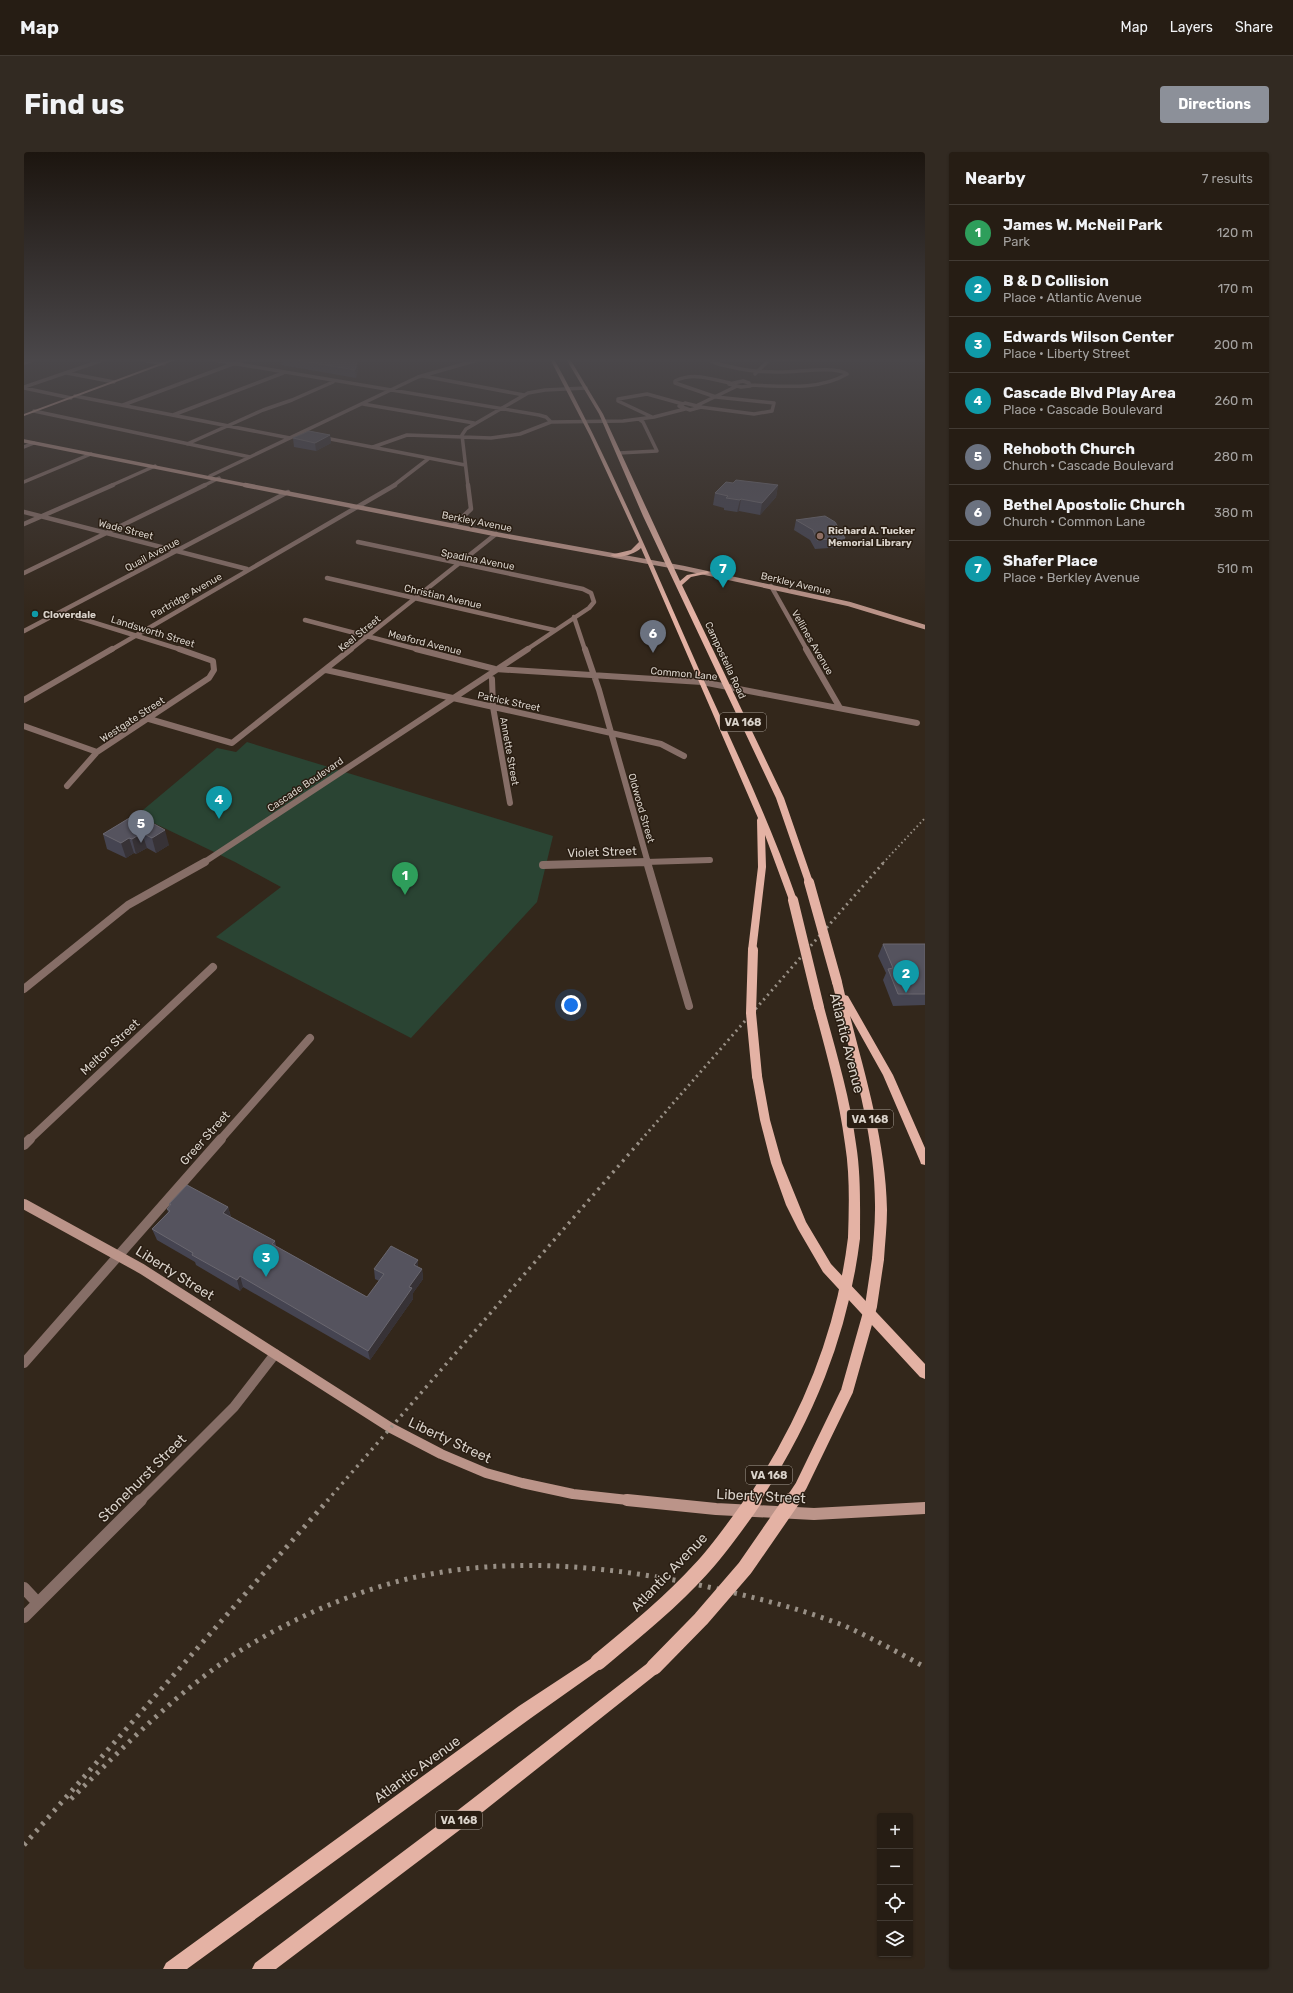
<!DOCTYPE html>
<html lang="en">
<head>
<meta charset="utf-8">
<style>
	:root { --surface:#261d14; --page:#322a22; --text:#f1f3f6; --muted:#a4a2a0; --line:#423b34; --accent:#8c9099 }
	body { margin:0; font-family:Rubik,sans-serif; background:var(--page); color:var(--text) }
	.controls { position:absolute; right:12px; bottom:12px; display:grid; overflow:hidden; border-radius:4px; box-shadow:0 1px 3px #0004 }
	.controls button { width:36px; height:36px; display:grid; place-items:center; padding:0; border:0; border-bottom:1px solid var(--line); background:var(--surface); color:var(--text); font:20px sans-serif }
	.you { position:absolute; left:547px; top:853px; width:14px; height:14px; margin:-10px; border:3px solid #fff; border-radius:50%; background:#1a73e8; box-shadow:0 0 0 6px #1a73e833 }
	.badge { display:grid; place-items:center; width:26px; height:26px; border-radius:50%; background:var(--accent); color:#fff; font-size:13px; font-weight:700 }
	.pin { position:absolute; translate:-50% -33px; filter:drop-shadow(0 1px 2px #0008) }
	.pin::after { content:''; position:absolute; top:21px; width:14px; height:12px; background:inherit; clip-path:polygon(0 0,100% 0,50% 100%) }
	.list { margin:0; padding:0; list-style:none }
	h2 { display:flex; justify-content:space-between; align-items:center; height:52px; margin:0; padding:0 16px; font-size:17px }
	h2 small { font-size:13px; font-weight:400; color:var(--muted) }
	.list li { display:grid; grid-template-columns:26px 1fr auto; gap:12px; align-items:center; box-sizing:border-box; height:56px; padding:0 16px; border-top:1px solid var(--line) }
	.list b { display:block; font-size:15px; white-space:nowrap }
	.list p { margin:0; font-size:13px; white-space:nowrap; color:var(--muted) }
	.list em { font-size:13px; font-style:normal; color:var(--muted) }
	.icon { flex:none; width:22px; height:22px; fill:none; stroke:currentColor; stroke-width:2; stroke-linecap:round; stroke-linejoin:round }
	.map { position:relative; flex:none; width:901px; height:1817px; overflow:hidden; border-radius:4px }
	header { display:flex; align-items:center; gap:24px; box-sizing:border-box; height:56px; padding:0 20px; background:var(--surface); border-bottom:1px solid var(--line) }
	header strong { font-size:19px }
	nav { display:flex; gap:22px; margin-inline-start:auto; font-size:14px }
	.intro { display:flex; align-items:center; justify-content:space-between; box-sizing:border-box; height:96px; padding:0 24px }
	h1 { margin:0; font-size:28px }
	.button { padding:10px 18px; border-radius:4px; background:var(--accent); color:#fff; font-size:14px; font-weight:700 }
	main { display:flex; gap:24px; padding:0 24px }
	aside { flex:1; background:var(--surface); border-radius:4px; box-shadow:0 1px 3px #0004 }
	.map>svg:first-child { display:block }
	.green { fill:#2a4433 }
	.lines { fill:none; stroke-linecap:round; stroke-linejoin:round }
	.street-far5 { stroke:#866e67; stroke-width:3.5 }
	.street-far4 { stroke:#866e67; stroke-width:4.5 }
	.street-far3 { stroke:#866e67; stroke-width:6 }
	.street-far2 { stroke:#866e67; stroke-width:8 }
	.street-far1 { stroke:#866e67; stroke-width:10 }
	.street { stroke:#866e67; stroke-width:12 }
	.secondary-far3 { stroke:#bb9489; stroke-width:3.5 }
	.secondary-far2 { stroke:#bb9489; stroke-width:4.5 }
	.secondary-far1 { stroke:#bb9489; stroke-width:10 }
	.secondary { stroke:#bb9489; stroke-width:12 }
	.primary { fill:#e4b2a4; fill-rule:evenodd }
	.rail-far3 { stroke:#999086; stroke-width:2; stroke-dasharray:1.5 3; stroke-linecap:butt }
	.rail-far2 { stroke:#999086; stroke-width:3; stroke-dasharray:2 4; stroke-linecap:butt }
	.rail-far1 { stroke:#999086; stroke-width:3.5; stroke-dasharray:2.5 5; stroke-linecap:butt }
	.rail { stroke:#999086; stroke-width:5; stroke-dasharray:3 6; stroke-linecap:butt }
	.primary-bridge-far2 { stroke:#e4b2a4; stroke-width:10 }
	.primary-bridge-far1 { stroke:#e4b2a4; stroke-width:12 }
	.primary-bridge { stroke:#e4b2a4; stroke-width:16 }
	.wall { fill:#454451 }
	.shaded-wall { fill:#373236 }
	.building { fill:#55535e; stroke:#6a676f }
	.education-dot { fill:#8d6e63; stroke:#291d12; stroke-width:1.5 }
	.culture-dot { fill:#0f9aa8; stroke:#291d12; stroke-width:1.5 }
	.labels { text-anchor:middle; stroke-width:3; stroke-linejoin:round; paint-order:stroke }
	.far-street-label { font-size:10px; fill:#d9d2ca; stroke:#291d12 }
	.far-poi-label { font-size:10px; font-weight:bold; fill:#d9d2ca; stroke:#291d12; text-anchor:start }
	.shield { fill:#291d12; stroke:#a49c93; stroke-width:1 }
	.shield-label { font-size:11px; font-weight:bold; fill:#d9d2ca }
	.street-label { font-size:12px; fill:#d9d2ca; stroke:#291d12 }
	.near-street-label { font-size:14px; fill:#d9d2ca; stroke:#291d12 }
</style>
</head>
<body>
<header>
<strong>Map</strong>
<nav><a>Map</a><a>Layers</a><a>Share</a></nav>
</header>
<div class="intro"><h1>Find us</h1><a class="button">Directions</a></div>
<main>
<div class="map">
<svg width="901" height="1817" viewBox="0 0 901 1817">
	<rect width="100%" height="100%" fill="#33271b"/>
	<!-- green -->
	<path class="green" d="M223,590l306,94 -16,66 -126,136 -195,-101 65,-50 -46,-25 -98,-47 80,-67 19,4z"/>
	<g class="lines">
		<!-- street-far5 -->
		<path class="street-far5" d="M113,207l27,5
			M184,207l331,56 7,2 5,5
			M685,207c6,6 15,6 23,8 15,4 30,5 45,5 17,1 58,-7 70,2 -29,17 -65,12 -97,11
			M754,208l24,-1
			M0,211l12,-4
			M43,221l47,9
			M731,222l12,-12
			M399,224l101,19
			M719,229l6,2 1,3 -9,1 -12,-3z
			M0,235l82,-28
			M0,236l47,10
			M51,244l215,42
			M661,251l16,4 -11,3 -11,-4z
			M339,252l111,19
			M99,253l123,-46
			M674,253l37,-18
			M676,255l54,7 18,-3 2,-8 -58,-6 -41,-14v-2c19,-9 35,-2 55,2
			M10,259l216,46
			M149,263l110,-42
			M628,265l-34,-16v-2l29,-5 36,10
			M296,285l145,28
			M163,292l76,-34 29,-10 41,-18
			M0,295l10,-4
			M349,295l34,-12 84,3 29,-4 31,-12 72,-1 31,-4 31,-8
			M595,301l38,-2 -14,-29 -4,-3
			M186,324l208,-99 63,-18
			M0,330l67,-28
			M86,334l45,-20
			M179,334l16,-8
			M369,334l35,-27
			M444,334l-6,-51 4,-6 62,-36 17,-3 41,-2"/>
		<!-- street-far4 -->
		<path class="street-far4" d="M0,360l223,57
			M0,372l89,-39
			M430,373l17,-16 -3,-24
			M334,390l225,47 8,4 3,9 -5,6 -63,42
			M0,421l181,-88
			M303,426l227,52
			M747,434l36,64
			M36,460l122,38
			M550,465l11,33
			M281,468l115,30
			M0,479l264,-139
			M87,498l284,-165
			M326,498l146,-116"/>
		<!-- street-far3 -->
		<path class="street-far3" d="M392,497l79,20 207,13 215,41
			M561,497l14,41 49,173
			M782,497l34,59
			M302,518l335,74 23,12
			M468,527l1,28 17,96
			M0,548l88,-51
			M125,567l83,24 119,-94
			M0,574l73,26
			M43,634l30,-34 112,-74 5,-8 -1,-9 -34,-12
			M179,711l325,-214
			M590,711l96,-3"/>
		<!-- street-far2 -->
		<path class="street-far2" d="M623,710l42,144
			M519,713l104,-3
			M0,837l104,-84 77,-43
			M5,988l184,-173
			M196,988l90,-102"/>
		<!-- street-far1 -->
		<path class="street-far1" d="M0,993l6,-6
			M0,1211l197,-224
			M116,1349l94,-94 41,-53"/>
		<!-- street -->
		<path class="street" d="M0,1436l14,15
			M0,1465l117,-117"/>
		<!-- secondary-far3 -->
		<path class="secondary-far3" d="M0,289l226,45"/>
		<!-- secondary-far2 -->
		<path class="secondary-far2" d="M221,333l250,49 188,34 166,36 76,23"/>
		<!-- secondary-far1 -->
		<path class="secondary-far1" d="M0,1052l118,65 249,159 50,26 45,19 36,10 51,11 64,7"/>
		<!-- secondary -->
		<path class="secondary" d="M603,1348l89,9 98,5 111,-6"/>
		<!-- primary -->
		<path class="primary" d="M148,207h6l-154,57v-2z
			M526,207h4c56,102 100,209 147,315 34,75 69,148 96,226l-4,3 -4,-3 -24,-65 1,32 -10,85h-6l-2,-2 10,-83 -1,-47 1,-2 -117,-270c-6,6 -23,12 -31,7l21,-5 8,-8 -49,-106z
			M542,207h4l33,55 77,167 7,-6 20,-4 3,2 -19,4 -9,8 102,213 29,84 -1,2 -3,1 -4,-3 -29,-84 -133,-282 -44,-102z
			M813,827l5,3 3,13 3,1 45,79 32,73v17l-4,-1 -1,-3 -37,-86 -33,-59c16,63 36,128 37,194 0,16 -2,33 -3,49l-2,4 -4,1 -4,-1 -2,-4c1,-16 3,-33 3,-49 1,-77 -25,-154 -43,-228z
			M795,852l5,3c12,45 26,90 32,137 5,31 4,62 4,94l-2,4 -4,1 -4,-1 -2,-4c1,-31 2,-63 -3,-94 -6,-47 -19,-92 -31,-137z
			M733,920l4,1 1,3 8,44 12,43 24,59 25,42 94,100v15l-5,-2 -97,-105 -25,-43 -12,-24 -15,-42 -11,-43 -8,-44 1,-3z
			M574,1502l5,3 3,5 -3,5 -72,51 -344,251h-24l3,-6 353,-257z
			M630,1507l5,3 3,5 -3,5 -194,154 -189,143h-24l3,-6 198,-149 196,-152z"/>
		<!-- rail-far3 -->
		<path class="rail-far3" d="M859,711l42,-45"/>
		<!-- rail-far2 -->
		<path class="rail-far2" d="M617,988l243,-278"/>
		<!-- rail-far1 -->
		<path class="rail-far1" d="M303,1349l315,-362"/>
		<!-- rail -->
		<path class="rail" d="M47,1647c55,-54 109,-111 175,-152 50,-30 105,-54 161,-68 101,-24 206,-13 306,9 44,10 89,21 132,38 27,12 54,27 80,41
			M0,1693l304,-345"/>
		<!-- primary-bridge-far2 -->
		<path class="primary-bridge-far2" d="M785,730l28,100
			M769,748l26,107
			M729,798l-2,63 6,63"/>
		<!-- primary-bridge-far1 -->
		<path class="primary-bridge-far1" d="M729,1349c54,-82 89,-166 101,-263
			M767,1349l10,-15 46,-95 24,-85 7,-47"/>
		<!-- primary-bridge -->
		<path class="primary-bridge" d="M574,1510c35,-29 71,-58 102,-92 20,-21 37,-46 54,-70
			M630,1515l47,-48 44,-51 47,-68"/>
	</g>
	<!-- wall -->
	<path class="wall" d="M257,207h68l9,10 -2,9 -74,-13z
		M306,283l1,8 -15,8 -22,-4 -1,-9z
		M709,331l45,2 -2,12 -16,18 -21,-4 -2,1 -13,-2v-2l-11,-3 2,-12z
		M772,368l49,18 -3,9 -27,2 -5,-9 -16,-10z
		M112,662l33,31 -13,8 -9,-5 -11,6 -2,-1 -8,5 -19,-9 -4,-15z
		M859,792h42v61l-32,1 -10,-26 3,-7 -8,-17z
		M145,1052l59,3 3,10 44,24 1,5 91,51 12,-16 -4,-2 -1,-10 44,-9v7l4,2 1,10 -10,14v6l-43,61 -127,-73 -3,4 -44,-26 -1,-3 -38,-22 -5,-11 16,-17 -1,-3 3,-4z"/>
	<!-- shaded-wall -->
	<path class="shaded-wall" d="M333,209l1,8 -2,9 -1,-8z
		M306,283l1,8 -15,8 -1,-8z
		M754,333l-2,12 -16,18 2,-12z
		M717,347l-2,12 -2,1 3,-12z
		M141,678l4,15 -13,8 -4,-15z
		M118,681l5,15 -11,6 -4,-15z
		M105,686l5,15 -8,5 -5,-15z
		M204,1055l3,11 -8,-5z
		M394,1108v10l-4,-5z
		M398,1117l1,10 -10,14v6l-43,61 -2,-9 41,-64z
		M216,1124l3,11 -3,4 -3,-11z"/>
	<!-- building -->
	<path class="building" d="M267,207h58l8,2 -2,9z
		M285,279l21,4 -15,8 -22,-5z
		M712,328l42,5 -16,18 -21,-4 -1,1 -14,-2 2,-2 -13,-3 11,-11 7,1z
		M801,364l10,6 10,16 -28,2 -4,-10 -17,-10z
		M112,662l29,16 -13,8 -10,-5 -10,6 -3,-1 -8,5 -18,-9z
		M859,792h42v50h-27l-10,-25 5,-1z
		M163,1033l41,22 -5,6 52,28 -3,3 95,53 17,-23 -10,-5 17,-23 27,14 -4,5 8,4 -13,18 3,1 -44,63 -128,-75 -3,4 -45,-25 1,-2 -41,-24 18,-18 -3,-2 4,-5h-2z"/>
	<!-- sky -->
	<linearGradient id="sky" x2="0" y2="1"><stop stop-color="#1c150f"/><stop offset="0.45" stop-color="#4a474a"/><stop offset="1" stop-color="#4a474a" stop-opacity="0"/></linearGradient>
	<rect width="901" height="462" fill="url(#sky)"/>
	<!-- markers -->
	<circle class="education-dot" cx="796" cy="384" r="4"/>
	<circle class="culture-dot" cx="11" cy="462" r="4"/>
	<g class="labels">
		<!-- far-street labels -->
		<g class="far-street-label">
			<text transform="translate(453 369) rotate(11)" y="4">Berkley Avenue</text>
			<text transform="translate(102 377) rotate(14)" y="4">Wade Street</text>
			<text transform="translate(128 402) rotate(-28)" y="4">Quail Avenue</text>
			<text transform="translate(454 407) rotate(11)" y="4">Spadina Avenue</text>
			<text transform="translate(772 431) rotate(13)" y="4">Berkley Avenue</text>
			<text transform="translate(162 443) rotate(-30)" y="4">Partridge Avenue</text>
			<text transform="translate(419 444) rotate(13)" y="4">Christian Avenue</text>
			<text transform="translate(129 479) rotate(17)" y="4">Landsworth Street</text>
			<text transform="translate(335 481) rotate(-39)" y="4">Keel Street</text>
			<text transform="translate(401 490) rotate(14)" y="4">Meaford Avenue</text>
			<text transform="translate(789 490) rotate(60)" y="4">Vellines Avenue</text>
			<text transform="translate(702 508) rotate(65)" y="4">Campostella Road</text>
			<text transform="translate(660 521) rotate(5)" y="4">Common Lane</text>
			<text transform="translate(485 549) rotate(12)" y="4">Patrick Street</text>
			<text transform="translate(108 567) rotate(-33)" y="4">Westgate Street</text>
			<text transform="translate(486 599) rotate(80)" y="4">Annette Street</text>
			<text transform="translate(281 632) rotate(-34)" y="4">Cascade Boulevard</text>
			<text transform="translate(618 656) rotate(74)" y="4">Oldwood Street</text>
		</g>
		<!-- far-poi labels -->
		<g class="far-poi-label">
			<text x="804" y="382">Richard A. Tucker<tspan x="804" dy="12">Memorial Library</tspan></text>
			<text x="19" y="466">Cloverdale</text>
		</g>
		<!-- shield labels -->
		<g class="shield">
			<rect x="696" y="561" width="46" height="18" rx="3"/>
			<rect x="823" y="958" width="46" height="18" rx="3"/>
			<rect x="722" y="1314" width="46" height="18" rx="3"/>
			<rect x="412" y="1659" width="46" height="18" rx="3"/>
		</g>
		<g class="shield-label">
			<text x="719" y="574">VA 168</text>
			<text x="846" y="971">VA 168</text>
			<text x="745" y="1327">VA 168</text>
			<text x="435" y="1672">VA 168</text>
		</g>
		<!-- street labels -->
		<g class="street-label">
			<text transform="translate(578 700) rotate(-2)" y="4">Violet Street</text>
			<text transform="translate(86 895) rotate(-43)" y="4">Melton Street</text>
			<text transform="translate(181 986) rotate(-48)" y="4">Greer Street</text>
		</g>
		<!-- near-street labels -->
		<g class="near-street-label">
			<text transform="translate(823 891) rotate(76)" y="5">Atlantic Avenue</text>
			<text transform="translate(151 1121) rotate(32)" y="5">Liberty Street</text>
			<text transform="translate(426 1288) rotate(25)" y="5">Liberty Street</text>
			<text transform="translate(118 1326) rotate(-45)" y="5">Stonehurst Street</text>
			<text transform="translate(737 1344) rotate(3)" y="5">Liberty Street</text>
			<text transform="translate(645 1420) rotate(-46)" y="5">Atlantic Avenue</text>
			<text transform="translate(393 1617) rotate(-36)" y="5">Atlantic Avenue</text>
		</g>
	</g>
</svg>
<div class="controls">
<button>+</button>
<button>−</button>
<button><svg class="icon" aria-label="locate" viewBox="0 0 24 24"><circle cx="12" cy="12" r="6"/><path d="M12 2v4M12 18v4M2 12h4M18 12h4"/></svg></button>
<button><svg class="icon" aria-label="layers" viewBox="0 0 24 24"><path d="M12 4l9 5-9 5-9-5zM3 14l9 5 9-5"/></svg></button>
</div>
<div class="you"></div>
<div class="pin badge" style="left:381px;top:743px;background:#2e9e5b">1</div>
<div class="pin badge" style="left:882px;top:841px;background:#0f9aa8">2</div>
<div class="pin badge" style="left:242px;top:1125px;background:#0f9aa8">3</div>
<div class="pin badge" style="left:195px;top:667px;background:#0f9aa8">4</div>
<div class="pin badge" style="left:117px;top:691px;background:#6b7280">5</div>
<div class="pin badge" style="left:629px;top:501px;background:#6b7280">6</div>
<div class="pin badge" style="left:699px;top:436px;background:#0f9aa8">7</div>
</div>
<aside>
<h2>Nearby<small>7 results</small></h2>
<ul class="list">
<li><span class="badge" style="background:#2e9e5b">1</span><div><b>James W. McNeil Park</b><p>Park</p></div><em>120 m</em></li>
<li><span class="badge" style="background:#0f9aa8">2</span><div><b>B &amp; D Collision</b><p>Place · Atlantic Avenue</p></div><em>170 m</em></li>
<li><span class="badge" style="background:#0f9aa8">3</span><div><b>Edwards Wilson Center</b><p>Place · Liberty Street</p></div><em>200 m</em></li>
<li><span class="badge" style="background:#0f9aa8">4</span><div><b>Cascade Blvd Play Area</b><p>Place · Cascade Boulevard</p></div><em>260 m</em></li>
<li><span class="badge" style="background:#6b7280">5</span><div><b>Rehoboth Church</b><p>Church · Cascade Boulevard</p></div><em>280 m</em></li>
<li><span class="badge" style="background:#6b7280">6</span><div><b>Bethel Apostolic Church</b><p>Church · Common Lane</p></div><em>380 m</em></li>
<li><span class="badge" style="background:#0f9aa8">7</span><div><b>Shafer Place</b><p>Place · Berkley Avenue</p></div><em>510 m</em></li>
</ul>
</aside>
</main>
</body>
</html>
